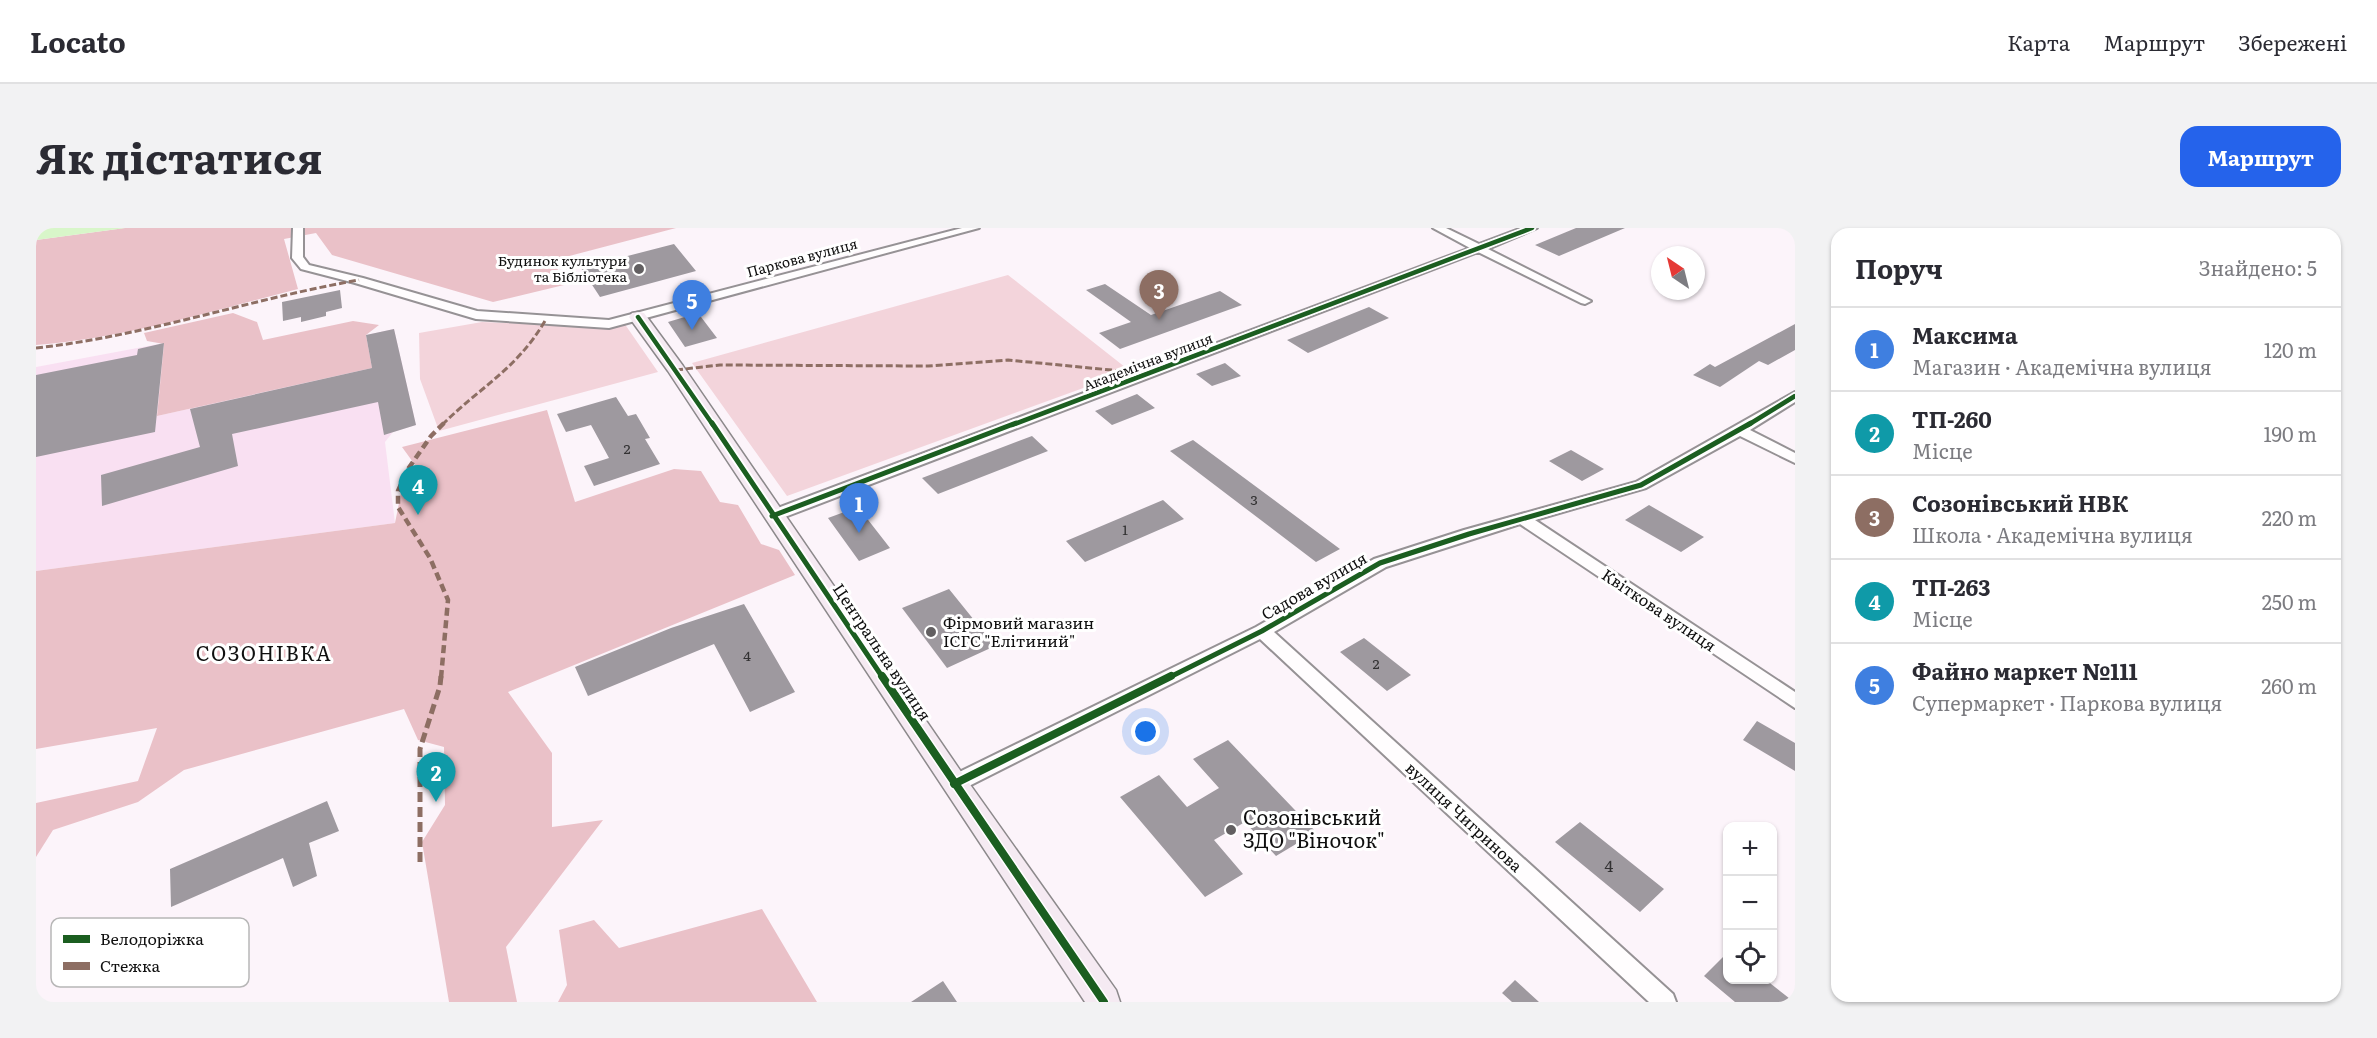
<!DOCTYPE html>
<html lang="uk">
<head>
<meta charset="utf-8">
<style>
	:root { --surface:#fff; --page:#f2f2f3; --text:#2b2b33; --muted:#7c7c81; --line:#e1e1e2; --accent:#2563eb }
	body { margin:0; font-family:Literata,serif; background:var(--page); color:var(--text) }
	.controls { position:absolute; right:18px; bottom:18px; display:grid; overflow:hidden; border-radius:12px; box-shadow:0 2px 4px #0004 }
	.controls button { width:54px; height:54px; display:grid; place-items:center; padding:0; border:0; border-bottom:2px solid var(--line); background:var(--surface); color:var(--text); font:30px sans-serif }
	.compass { position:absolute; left:1615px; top:18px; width:54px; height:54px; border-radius:50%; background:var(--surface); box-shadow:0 2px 4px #0004; rotate:325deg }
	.you { position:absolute; left:1110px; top:504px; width:21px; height:21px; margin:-15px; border:4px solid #fff; border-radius:50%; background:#1a73e8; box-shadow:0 0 0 9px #1a73e833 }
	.badge { display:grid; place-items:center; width:39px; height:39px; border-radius:50%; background:var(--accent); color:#fff; font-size:20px; font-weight:700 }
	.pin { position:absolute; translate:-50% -50px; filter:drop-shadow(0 2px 3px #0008) }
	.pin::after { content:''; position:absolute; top:32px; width:21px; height:18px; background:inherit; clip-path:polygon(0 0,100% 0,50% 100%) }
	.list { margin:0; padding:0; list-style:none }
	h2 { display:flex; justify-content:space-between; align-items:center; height:78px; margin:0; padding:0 24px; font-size:26px }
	h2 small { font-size:20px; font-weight:400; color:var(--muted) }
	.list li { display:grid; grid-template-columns:39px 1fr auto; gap:18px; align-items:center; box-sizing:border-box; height:84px; padding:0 24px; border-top:2px solid var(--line) }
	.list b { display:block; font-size:22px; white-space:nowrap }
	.list p { margin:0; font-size:20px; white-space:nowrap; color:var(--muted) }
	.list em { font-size:20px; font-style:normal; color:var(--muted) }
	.icon { flex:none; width:33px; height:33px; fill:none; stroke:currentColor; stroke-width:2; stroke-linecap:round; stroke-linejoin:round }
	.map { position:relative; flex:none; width:1759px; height:774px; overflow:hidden; border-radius:18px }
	header { display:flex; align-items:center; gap:36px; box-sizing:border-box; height:84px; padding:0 30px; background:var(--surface); border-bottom:2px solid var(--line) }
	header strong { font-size:28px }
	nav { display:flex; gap:33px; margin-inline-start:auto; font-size:21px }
	.intro { display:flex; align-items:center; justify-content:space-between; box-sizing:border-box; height:144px; padding:0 36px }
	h1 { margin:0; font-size:42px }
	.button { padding:15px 27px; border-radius:18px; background:var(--accent); color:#fff; font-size:21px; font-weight:700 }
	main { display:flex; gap:36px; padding:0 36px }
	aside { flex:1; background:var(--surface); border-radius:18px; box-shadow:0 2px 4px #0004 }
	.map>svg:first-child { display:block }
	.farmland { fill:#f9e0f2 }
	.green { fill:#f3d4db }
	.forest { fill:#eac1c8 }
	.water { fill:#d8f6c9 }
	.building { fill:#9e999f }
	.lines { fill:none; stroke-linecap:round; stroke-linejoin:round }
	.street-casing { stroke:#969295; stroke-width:4 }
	.secondary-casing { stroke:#8c898b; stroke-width:3 }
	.street { fill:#fffdfe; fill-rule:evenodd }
	.secondary { fill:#f5eaf2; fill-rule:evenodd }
	.quiet-far2 { stroke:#8d6e63; stroke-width:3; stroke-dasharray:7 3; stroke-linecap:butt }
	.quiet-far1 { stroke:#8d6e63; stroke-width:4.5; stroke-dasharray:8 4.5; stroke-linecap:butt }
	.quiet { stroke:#8d6e63; stroke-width:5; stroke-dasharray:10 5; stroke-linecap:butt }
	.cycleway-far2-casing { stroke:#fff; stroke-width:8 }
	.cycleway-far1-casing { stroke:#fff; stroke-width:9 }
	.cycleway-casing { stroke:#fff; stroke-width:11 }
	.cycleway-far2 { stroke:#1b5e20; stroke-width:4.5 }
	.cycleway-far1 { stroke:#1b5e20; stroke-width:5 }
	.cycleway { stroke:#1b5e20; stroke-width:8 }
	.poi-dot { fill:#625f61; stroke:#fff; stroke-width:2 }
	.labels { text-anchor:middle; stroke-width:6; stroke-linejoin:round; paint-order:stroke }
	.far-street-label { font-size:14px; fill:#0f0f0f; stroke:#fff }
	.far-poi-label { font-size:14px; fill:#0f0f0f; stroke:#fff; text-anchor:end }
	.number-label { font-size:14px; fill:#333233 }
	.street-label { font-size:16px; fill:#0f0f0f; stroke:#fff }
	.poi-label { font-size:16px; fill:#0f0f0f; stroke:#fff; text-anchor:start }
	.near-number-label { font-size:16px; fill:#333233 }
	.quarter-label { font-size:20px; letter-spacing:1.5px; fill:#0f0f0f; stroke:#fff }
	.near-poi-label { font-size:20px; fill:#0f0f0f; stroke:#fff; text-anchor:start }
	.key { fill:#fff; stroke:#b7b7b7; stroke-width:1.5 }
	.key-label { font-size:16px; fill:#0f0f0f }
</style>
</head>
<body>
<header>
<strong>Locato</strong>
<nav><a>Карта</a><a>Маршрут</a><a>Збережені</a></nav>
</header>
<div class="intro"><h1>Як дістатися</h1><a class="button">Маршрут</a></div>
<main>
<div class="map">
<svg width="1759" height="774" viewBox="0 0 1759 774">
	<rect width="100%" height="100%" fill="#fcf4fa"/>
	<!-- farmland -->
	<path class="farmland" d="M358,101l22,96 -23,7 -8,10 10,81 -359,48v-204l128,-24 -7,73 215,-48 -6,-33z"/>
	<!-- green -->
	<path class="green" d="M972,47l122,96 -343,125 -95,-133z
		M446,94l123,5 19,-4 34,49 -219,59 -19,-52 -1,-46z"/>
	<!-- forest -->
	<path class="forest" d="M89,0h551l-122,32 10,25 -71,17 -161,-47 -16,-22 -32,6 14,50c-86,22 -173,49 -262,56v-105z
		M197,85l24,9 6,18 90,-19 26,4 -13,10 6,33 -215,48 7,-72 -17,-3 -3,-8z
		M511,182l28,92 99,-33 27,2 19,31 18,3 23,39 18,6 16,25 -287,117 44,61v74l51,-7 -97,127 11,55h-68l-27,-160 23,-37 -1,-58 -26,-7 -14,-31 -220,61 -46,32 -85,28 -17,27v-54l102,-22 19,-53 -121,21v-178l359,-48 6,-30 22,-17 -21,-29z
		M726,681l55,93h-259l9,-17 -8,-55 35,-10 25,28z"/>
	<!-- water -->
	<path class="water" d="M0,0h89l-89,12z"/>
	<!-- building -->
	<path class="building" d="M1540,0h49l-66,28 -24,-11z
		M638,16l22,27 -96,26 -19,-29z
		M1069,56l46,31 69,-24 22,14 -122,44 -21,-16 32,-11 -45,-32z
		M304,62l2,18 -16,4v4l-25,6v-5l-18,4 -1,-19z
		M1333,79l20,11 -81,35 -21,-13z
		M662,85l19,25 -32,9 -17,-25z
		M1759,96v26l-27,15 -9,-4 -39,26 -27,-12 17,-11 5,3z
		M358,101l22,96 -32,10 -6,-33 -146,32 6,32 -136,40 -1,-31 99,-28 -10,-38 182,-41 -6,-33z
		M128,115l-9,89 -119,25v-82l101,-20 1,-6z
		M1189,135l16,13 -29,10 -16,-12z
		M1101,166l18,14 -43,17 -17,-14z
		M580,169l12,19 8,-2 14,24 -5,1 15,25 -66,22 -10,-20 25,-8 -18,-33 -25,7 -9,-18z
		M996,208l16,15 -110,43 -16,-16z
		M1157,212l147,109 -24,13 -146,-111z
		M1535,222l33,19 -22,12 -33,-20z
		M1127,272l21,19 -99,43 -19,-21z
		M1613,277l55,32 -23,15 -56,-32z
		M822,279l32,41 -31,13 -31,-43z
		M913,361l46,57 -48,22 -45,-60z
		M708,376l51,88 -45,20 -36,-68 -126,52 -13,-29 96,-39z
		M1328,410l47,37 -24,16 -47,-39z
		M1721,493l38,22v28l-52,-31z
		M1192,512l88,92 -40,24 -31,-34 -31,18 29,34 -38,23 -85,-100 39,-22 28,32 32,-19 -26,-29z
		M291,573l12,30 -30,12 8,33 -24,11 -10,-29 -112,49 -1,-38z
		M1544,594l84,67 -24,23 -85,-70z
		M1692,724v28h38l28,22h-59l-31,-26z
		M1479,752l24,22h-27l-10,-9z
		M907,753l14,21h-46z"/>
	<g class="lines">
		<!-- street casing -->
		<g class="street-casing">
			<path id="street" d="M257,0h10v29l6,8 54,13 114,33 132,9 353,-92h17l-370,100 -133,-9 -121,-36 -54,-14 -9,-11z
				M1397,0h13l33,16 43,-16h15l-49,21 103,52 -6,3 -4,-1 -103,-51 -701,268 -5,1 -7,-5 2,-4 703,-264z
				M1759,164v10l-45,28 45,23v10l-55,-27 -94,52 -111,32 260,172v16l-275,-184 -134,43 -112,65 399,362 3,8h-27l-389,-363 -299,151 -7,2 -7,-2 -3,-6 3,-6 309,-151 118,-68 90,-29 172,-48z"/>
		</g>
		<!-- secondary casing -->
		<g class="secondary-casing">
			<path id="secondary" d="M602,84l6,1 39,53 281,410 152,214 4,12h-35l-417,-631 -39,-54 3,-4z"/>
		</g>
		<!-- street -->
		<use href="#street" class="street"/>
		<!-- secondary -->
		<use href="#secondary" class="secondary"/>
		<!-- quiet-far2 -->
		<path class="quiet-far2" d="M0,120c110,-12 214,-49 323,-68
			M640,142l44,-5 208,1 80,-6 134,13
			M406,197c38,-38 74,-55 103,-104"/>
		<!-- quiet-far1 -->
		<path class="quiet-far1" d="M405,450l7,-78 -18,-42 -32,-51v-16l10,-22 23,-33 13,-13"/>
		<!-- quiet -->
		<path class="quiet" d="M384,634v-113l20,-63 1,-10"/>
		<!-- cycleway-far2 casing -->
		<g class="cycleway-far2-casing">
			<path id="cycleway-far2" d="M602,89l75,108
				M976,197l520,-197
				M1712,197l47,-29"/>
		</g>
		<!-- cycleway-far1 casing -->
		<g class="cycleway-far1-casing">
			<path id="cycleway-far1" d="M676,195l171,255
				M736,288l244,-93
				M1132,450l94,-47 118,-68 89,-29 172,-49 110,-62"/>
		</g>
		<!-- cycleway casing -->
		<g class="cycleway-casing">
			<path id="cycleway" d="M846,448l222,326
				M918,556l217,-108"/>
		</g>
		<!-- cycleway-far2 -->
		<use href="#cycleway-far2" class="cycleway-far2"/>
		<!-- cycleway-far1 -->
		<use href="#cycleway-far1" class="cycleway-far1"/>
		<!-- cycleway -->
		<use href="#cycleway" class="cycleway"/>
	</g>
	<!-- markers -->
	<g class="poi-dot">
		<circle cx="603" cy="41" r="6"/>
		<circle cx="895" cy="404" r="6"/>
		<circle cx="1195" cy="602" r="6"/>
	</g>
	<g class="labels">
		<!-- far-street labels -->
		<g class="far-street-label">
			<text transform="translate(766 30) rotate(-15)" y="5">Паркова вулиця</text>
			<text transform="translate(1112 134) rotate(-21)" y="5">Академічна вулиця</text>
		</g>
		<!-- far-poi labels -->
		<g class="far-poi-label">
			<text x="591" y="38">Будинок культури<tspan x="591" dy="16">та Бібліотека</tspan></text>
		</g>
		<!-- number labels -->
		<g class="number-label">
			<text x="591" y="226">2</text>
			<text x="1218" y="277">3</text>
			<text x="1089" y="307">1</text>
			<text x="711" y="433">4</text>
			<text x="1340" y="441">2</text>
		</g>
		<!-- street labels -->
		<g class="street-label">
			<text transform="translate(1278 358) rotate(-30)" y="6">Садова вулиця</text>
			<text transform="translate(1623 382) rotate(34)" y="6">Квіткова вулиця</text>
			<text transform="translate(846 424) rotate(56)" y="6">Центральна вулиця</text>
			<text transform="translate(1428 589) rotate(43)" y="6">вулиця Чигринова</text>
		</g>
		<!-- poi labels -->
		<g class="poi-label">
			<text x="907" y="401">Фірмовий магазин<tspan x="907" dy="18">ІСГС "Елітиний"</tspan></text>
		</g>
		<!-- near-number labels -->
		<g class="near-number-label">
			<text x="1573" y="644">4</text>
		</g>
		<!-- quarter labels -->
		<g class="quarter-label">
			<text x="228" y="433">СОЗОНІВКА</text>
		</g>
		<!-- near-poi labels -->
		<g class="near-poi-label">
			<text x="1207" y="597">Созонівський<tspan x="1207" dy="23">ЗДО "Віночок"</tspan></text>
		</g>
	</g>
	<!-- legend -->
	<rect x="15" y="690" width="198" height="69" rx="9" class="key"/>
	<rect x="27" y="707" width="27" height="8" fill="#1b5e20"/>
	<rect x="27" y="734" width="27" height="8" fill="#8d6e63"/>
	<g class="key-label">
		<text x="64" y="717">Велодоріжка</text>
		<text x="64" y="744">Стежка</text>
	</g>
</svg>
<div class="controls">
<button>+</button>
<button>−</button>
<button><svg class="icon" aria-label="locate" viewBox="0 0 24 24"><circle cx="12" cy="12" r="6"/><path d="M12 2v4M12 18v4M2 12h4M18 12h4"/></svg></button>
</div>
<svg class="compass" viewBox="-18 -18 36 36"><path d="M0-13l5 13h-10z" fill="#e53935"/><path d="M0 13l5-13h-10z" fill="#7c7c81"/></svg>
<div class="you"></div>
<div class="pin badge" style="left:823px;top:305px;background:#3f7fe0">1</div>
<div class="pin badge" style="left:400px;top:574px;background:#0f9aa8">2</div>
<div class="pin badge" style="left:1123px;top:92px;background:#8d6e63">3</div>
<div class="pin badge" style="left:382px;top:287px;background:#0f9aa8">4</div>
<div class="pin badge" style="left:656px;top:102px;background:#3f7fe0">5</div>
</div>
<aside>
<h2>Поруч<small>Знайдено: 5</small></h2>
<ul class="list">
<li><span class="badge" style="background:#3f7fe0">1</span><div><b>Максима</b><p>Магазин · Академічна вулиця</p></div><em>120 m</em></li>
<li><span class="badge" style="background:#0f9aa8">2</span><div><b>ТП-260</b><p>Місце</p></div><em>190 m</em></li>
<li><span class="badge" style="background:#8d6e63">3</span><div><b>Созонівський НВК</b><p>Школа · Академічна вулиця</p></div><em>220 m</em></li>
<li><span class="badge" style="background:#0f9aa8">4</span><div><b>ТП-263</b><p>Місце</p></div><em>250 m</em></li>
<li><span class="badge" style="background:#3f7fe0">5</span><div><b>Файно маркет №111</b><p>Супермаркет · Паркова вулиця</p></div><em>260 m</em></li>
</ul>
</aside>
</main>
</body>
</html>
